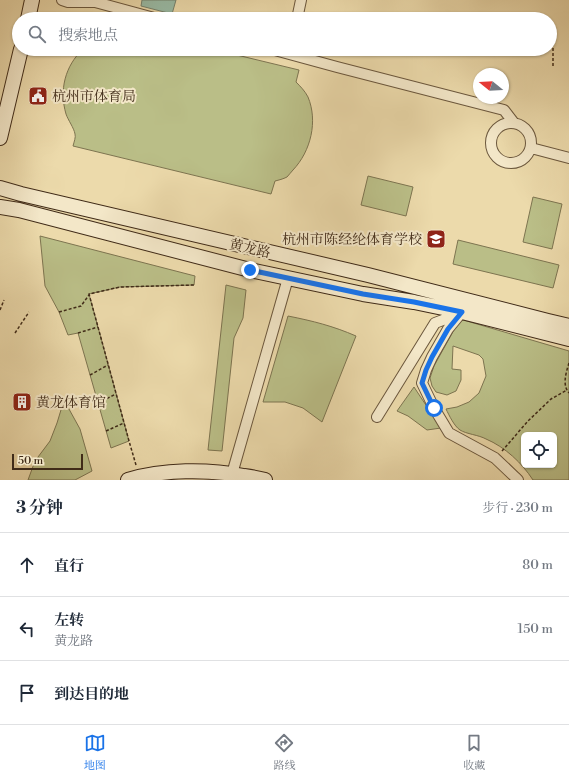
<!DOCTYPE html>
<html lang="zh">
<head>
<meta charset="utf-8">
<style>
	:root { --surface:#fff; --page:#f2f2f3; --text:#1f2937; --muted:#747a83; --line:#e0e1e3; --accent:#1a73e8 }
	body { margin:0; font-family:"Libre Bodoni","Noto Serif SC",serif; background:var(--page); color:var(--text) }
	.controls { position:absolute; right:12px; bottom:12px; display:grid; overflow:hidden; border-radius:6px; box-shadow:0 1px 3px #0004 }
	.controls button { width:36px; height:36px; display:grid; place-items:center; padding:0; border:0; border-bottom:1px solid var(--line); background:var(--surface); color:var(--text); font:20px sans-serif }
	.compass { position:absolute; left:473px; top:68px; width:36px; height:36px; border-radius:50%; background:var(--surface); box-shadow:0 1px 3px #0004; rotate:288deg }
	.scale { position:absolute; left:12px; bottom:10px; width:71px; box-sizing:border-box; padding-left:4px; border:2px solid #402b18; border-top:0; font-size:11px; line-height:14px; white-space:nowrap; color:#402b18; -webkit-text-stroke:3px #f3e7c8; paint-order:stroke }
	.stop { position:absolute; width:12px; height:12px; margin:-9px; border:3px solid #1a73e8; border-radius:50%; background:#fff }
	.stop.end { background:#1a73e8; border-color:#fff; box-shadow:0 1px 4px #0008 }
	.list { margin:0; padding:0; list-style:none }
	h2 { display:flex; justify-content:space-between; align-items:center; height:52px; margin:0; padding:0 16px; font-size:17px }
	h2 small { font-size:13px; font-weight:400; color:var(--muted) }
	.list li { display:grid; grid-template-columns:26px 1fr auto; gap:12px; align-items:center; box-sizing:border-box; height:64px; padding:0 16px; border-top:1px solid var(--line) }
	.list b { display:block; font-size:15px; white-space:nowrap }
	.list p { margin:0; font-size:13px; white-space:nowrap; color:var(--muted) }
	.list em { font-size:13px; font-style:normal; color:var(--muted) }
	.icon { flex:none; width:22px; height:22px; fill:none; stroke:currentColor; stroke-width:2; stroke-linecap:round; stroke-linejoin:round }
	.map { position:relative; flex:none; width:569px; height:480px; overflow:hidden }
	.search { position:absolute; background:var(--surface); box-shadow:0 1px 3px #0004; left:12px; right:12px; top:12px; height:44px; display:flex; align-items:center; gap:10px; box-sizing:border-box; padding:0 14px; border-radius:22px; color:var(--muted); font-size:15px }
	.sheet { height:244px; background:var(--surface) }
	nav { display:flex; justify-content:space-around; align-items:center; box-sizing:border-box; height:56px; border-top:1px solid var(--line); background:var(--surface); font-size:11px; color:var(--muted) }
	nav a { display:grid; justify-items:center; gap:2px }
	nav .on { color:var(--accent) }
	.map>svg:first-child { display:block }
	.green { fill:#babe87; stroke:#7d7450; fill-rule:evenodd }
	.water { fill:#99bba6; stroke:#75816d }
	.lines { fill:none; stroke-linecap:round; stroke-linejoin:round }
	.street-casing { stroke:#6b573d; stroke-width:12 }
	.secondary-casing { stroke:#402b18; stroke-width:16 }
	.path { stroke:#402b18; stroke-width:1.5; stroke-dasharray:3 2; stroke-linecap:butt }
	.street { stroke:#f3e7c8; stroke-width:10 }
	.secondary { stroke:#f3e7c8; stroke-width:14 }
	.route { stroke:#1a73e8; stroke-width:5 }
	.labels { text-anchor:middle; stroke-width:4; stroke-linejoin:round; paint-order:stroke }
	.poi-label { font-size:14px; fill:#402b18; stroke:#f3e7c8; text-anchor:start }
	.street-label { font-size:14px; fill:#402b18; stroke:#f3e7c8 }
</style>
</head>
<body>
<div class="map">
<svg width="569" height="480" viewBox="0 0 569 480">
	<rect width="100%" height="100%" fill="#ecdaab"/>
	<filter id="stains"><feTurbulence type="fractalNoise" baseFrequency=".005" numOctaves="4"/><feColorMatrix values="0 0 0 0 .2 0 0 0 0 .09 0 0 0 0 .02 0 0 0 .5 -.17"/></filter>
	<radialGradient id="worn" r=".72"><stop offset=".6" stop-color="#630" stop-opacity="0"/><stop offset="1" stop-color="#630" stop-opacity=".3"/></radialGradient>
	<!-- green -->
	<path class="green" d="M83,49h129l87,21 -3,12c4,4 9,9 12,15 10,24 3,54 -15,73 -2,2 -4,5 -6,7 -4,2 -8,3 -12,4l-4,13 -198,-48c1,-4 3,-9 2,-12 -1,-6 -7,-14 -9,-20 -7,-24 -1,-48 17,-65z
		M368,176l45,11 -7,29 -45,-11z
		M533,197l29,7 -10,45 -29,-7z
		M40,236l155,40 -1,9 -74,2 -31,7 40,147 -18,7 -33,-115 -10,2 -9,-23 -14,-26z
		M458,240l101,25 -6,23 -100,-24z
		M226,285l20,5 -3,28 -9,20 -12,113 -14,-1z
		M288,316c25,5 45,10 68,20l-34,86 -19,-14 -18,-6h-22z
		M460,319l109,32v129h-36c-11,-17 -28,-33 -47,-41 -7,-4 -20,-5 -26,-9 -6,-4 -11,-15 -14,-21l11,-2 12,-5 10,-9 7,-17 -3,-17 -4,-4 -26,-9 -1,23 9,1v10l-5,11 -9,4 -11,-3 -4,-6 -2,-8 4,-12zM524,435h30v30h-30z
		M414,387l27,41 -14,2 -19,-14 -11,-5z
		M64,400l16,29 12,42 -17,9h-47l7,-19 15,-20 7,-18z"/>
	<!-- water -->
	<path class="water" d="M142,0h34l-4,14 -31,-8z"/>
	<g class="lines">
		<!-- street casing -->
		<g class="street-casing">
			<path id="street" d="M62,0l6,2h27l63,17
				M297,19l4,-19
				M271,49l66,18 167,43 10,13
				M491 143a20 20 0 1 1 40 0a20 20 0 1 1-40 0Z
				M531,148l38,10
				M462,312l-14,17 -16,28 -6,13 -4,13 12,25 15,25 46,25 20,19 3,3
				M377,417l58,-94 26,-10
				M232,474l56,-196"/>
		</g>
		<!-- secondary casing -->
		<g class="secondary-casing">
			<path id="secondary" d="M28,19l4,-19
				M0,138l21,-89
				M0,188l21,6 347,81 180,46 21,5
				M0,207l19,3 231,60 113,24 51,8 48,10 107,27
				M128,480c35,-11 80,-11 116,-4 7,1 14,2 21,4"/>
		</g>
		<!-- path -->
		<path class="path" d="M553,66v-27
			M0,310l4,-10
			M59,312l22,-6 8,-11
			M15,333l14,-21
			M78,333l20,-6
			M569,363c-3,10 -7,22 0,30
			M90,375l18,-10
			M98,403l18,-9
			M106,431l18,-8
			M502,451l26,-30 23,-22 16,-9
			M136,465l-7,-24 -40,-147 31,-7 74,-2"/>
		<!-- street -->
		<use href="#street" class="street"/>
		<!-- secondary -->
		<use href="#secondary" class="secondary"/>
	</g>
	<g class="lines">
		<!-- route -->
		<path class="route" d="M250,270l113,24 51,8 48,10 -14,17 -16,28 -6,13 -4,13 12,25"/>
	</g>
	<!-- icons -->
	<defs>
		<g id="civic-square" transform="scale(1)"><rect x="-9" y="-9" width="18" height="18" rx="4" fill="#8f2418" stroke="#f3e7c8"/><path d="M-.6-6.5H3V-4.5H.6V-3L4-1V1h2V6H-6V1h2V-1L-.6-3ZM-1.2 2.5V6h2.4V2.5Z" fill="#fff"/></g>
		<g id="university-square" transform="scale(1)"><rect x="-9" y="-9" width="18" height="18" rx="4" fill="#8f2418" stroke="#f3e7c8"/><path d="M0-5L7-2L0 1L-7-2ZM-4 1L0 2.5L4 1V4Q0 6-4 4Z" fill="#fff"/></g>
		<g id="building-square" transform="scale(1)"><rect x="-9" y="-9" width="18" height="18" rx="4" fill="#8f2418" stroke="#f3e7c8"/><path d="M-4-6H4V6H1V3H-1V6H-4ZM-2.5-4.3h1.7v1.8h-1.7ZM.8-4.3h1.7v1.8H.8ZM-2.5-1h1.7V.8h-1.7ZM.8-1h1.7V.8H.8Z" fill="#fff"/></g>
	</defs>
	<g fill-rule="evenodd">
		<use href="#civic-square" x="38" y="96"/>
		<use href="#university-square" x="436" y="239"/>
		<use href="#building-square" x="22" y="402"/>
	</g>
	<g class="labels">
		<!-- poi labels -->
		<g class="poi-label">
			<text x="52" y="101">杭州市体育局</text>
			<text x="422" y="244" text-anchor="end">杭州市陈经纶体育学校</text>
			<text x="36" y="407">黄龙体育馆</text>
		</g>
		<!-- street labels -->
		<g class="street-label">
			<text transform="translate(250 248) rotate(13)" y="5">黄龙路</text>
		</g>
	</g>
	<rect width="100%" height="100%" filter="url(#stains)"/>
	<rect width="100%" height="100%" fill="url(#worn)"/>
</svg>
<div class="controls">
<button><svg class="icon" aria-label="locate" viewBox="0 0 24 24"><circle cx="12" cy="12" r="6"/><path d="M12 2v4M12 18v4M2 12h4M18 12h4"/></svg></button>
</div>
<svg class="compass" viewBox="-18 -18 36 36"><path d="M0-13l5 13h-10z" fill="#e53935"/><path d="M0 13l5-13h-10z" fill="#747a83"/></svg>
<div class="scale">50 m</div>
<div class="stop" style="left:434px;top:408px"></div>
<div class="stop end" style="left:250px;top:270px"></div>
<div class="search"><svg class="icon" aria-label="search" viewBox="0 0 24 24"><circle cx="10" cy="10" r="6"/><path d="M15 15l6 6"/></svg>搜索地点</div>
</div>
<section class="sheet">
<h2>3 分钟<small>步行 · 230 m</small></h2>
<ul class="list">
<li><svg class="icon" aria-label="ahead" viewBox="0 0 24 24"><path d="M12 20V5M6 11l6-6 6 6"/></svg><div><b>直行</b></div><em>80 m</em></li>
<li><svg class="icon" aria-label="left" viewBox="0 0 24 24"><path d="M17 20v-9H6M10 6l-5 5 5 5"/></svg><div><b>左转</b><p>黄龙路</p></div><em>150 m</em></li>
<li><svg class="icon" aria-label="arrive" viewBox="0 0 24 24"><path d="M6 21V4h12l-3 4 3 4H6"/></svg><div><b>到达目的地</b></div></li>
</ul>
</section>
<nav>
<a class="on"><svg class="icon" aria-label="map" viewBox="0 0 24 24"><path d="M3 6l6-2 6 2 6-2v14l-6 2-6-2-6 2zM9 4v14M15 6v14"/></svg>地图</a>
<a><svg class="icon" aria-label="directions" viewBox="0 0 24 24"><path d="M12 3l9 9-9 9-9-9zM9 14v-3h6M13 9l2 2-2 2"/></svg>路线</a>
<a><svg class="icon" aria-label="saved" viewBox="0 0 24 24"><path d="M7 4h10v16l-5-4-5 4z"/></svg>收藏</a>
</nav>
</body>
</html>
